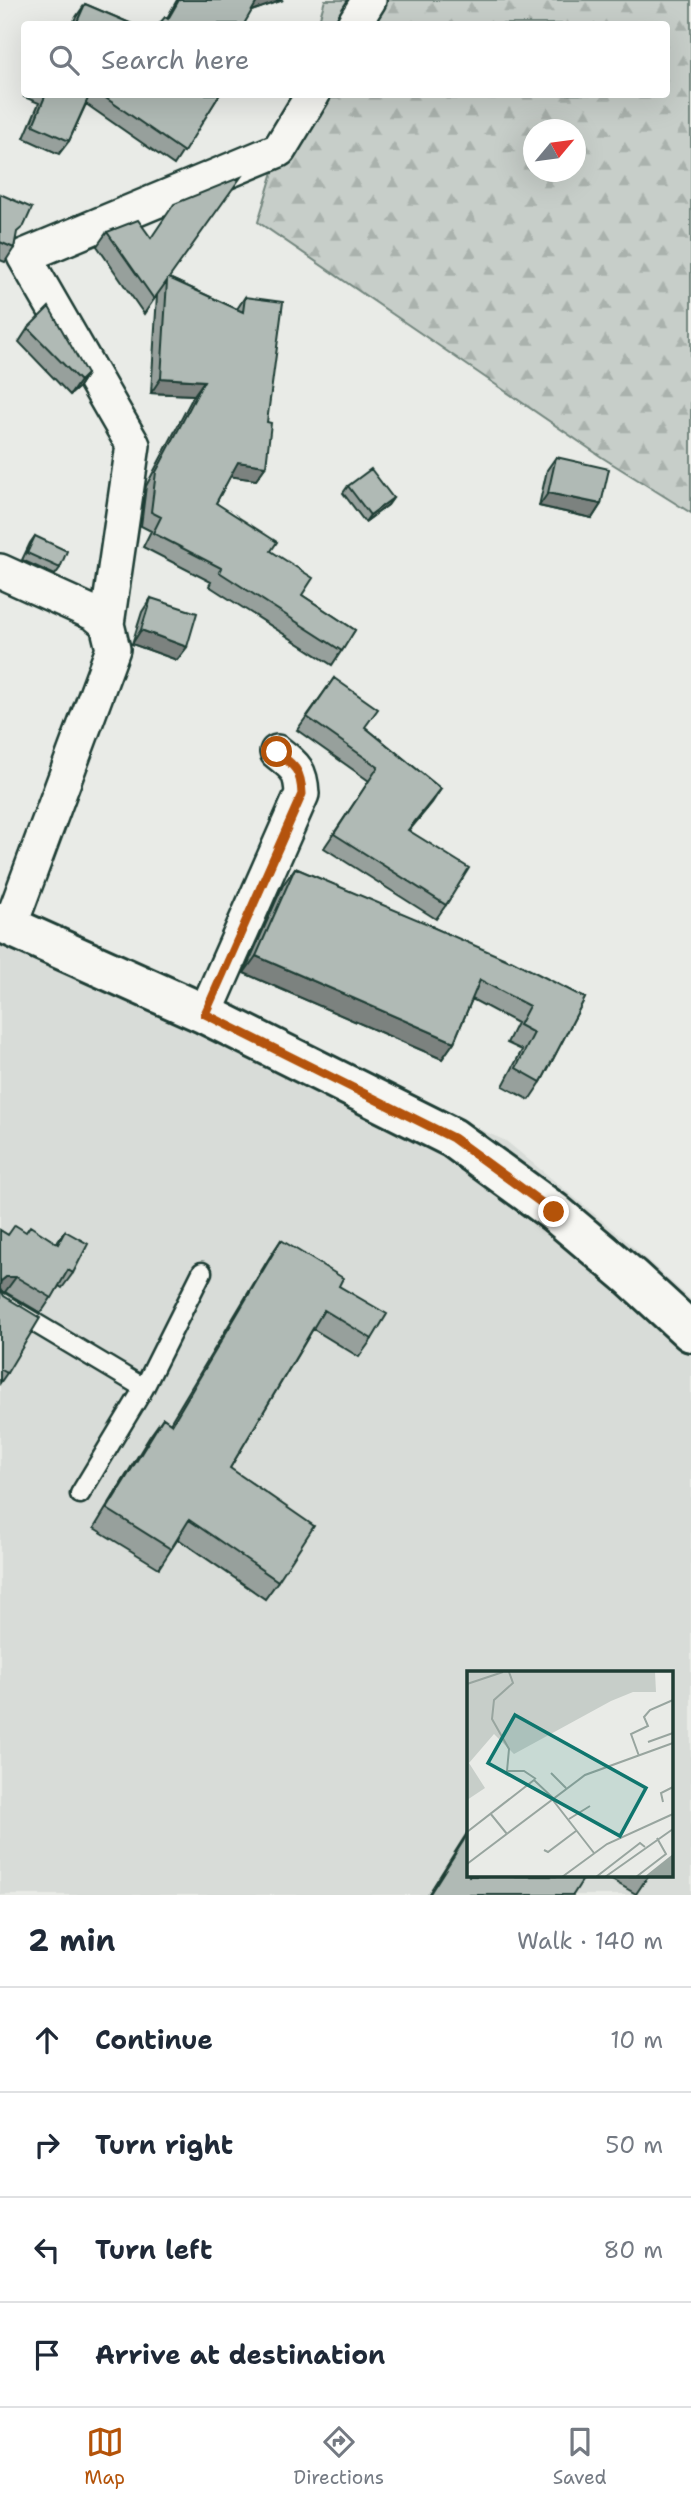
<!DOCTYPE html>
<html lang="en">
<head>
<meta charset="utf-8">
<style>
	:root { --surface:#fff; --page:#f6f6f7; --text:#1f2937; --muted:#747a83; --line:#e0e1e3; --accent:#b45309 }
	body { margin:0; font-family:"Shantell Sans",sans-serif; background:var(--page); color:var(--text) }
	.compass { position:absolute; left:523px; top:119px; width:63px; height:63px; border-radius:50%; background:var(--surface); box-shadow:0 7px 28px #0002; rotate:61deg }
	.stop { position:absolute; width:21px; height:21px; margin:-16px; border:5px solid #b45309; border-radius:50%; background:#fff }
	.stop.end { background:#b45309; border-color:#fff; box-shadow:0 2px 7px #0008 }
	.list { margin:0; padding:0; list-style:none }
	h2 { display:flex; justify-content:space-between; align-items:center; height:91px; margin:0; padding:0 28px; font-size:30px }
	h2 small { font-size:23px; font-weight:400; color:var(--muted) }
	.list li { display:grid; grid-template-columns:46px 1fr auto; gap:21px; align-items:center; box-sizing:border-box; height:105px; padding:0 28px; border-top:2px solid var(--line) }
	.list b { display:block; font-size:26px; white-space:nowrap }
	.list em { font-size:23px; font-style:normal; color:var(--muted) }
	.icon { flex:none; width:38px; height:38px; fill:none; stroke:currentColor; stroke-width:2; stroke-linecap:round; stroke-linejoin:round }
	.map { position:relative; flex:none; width:691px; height:1895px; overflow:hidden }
	.search { position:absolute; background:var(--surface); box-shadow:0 7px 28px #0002; left:21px; right:21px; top:21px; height:77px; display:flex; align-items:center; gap:18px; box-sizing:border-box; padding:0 24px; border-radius:7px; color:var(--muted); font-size:26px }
	.sheet { height:511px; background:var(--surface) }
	nav { display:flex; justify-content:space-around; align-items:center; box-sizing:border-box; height:98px; border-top:2px solid var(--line); background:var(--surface); font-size:19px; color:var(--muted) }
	nav a { display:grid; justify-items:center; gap:4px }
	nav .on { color:var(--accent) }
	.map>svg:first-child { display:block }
	.built { fill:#d8dcd8; fill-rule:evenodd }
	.forest { fill:url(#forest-firs); stroke:#73867e; stroke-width:2; fill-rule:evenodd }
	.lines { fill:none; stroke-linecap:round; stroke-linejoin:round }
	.service-casing { stroke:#1f3d34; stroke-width:23 }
	.minor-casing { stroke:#1f3d34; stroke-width:38 }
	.tertiary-casing { stroke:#1f3d34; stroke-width:44 }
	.service { stroke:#f6f6f2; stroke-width:18 }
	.minor { stroke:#f6f6f2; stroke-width:33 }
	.tertiary { stroke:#f6f6f2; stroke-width:38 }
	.wall { fill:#97a09c; stroke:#1f3d34; stroke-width:2 }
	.shaded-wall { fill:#7b827f; stroke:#1f3d34; stroke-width:2 }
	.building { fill:#b0bab5; stroke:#1f3d34; stroke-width:2 }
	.route { stroke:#b45309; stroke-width:9 }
	.inset-road { fill:none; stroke:#98a59f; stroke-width:2 }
	.view { fill:#0f766e; fill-opacity:0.15; stroke:#0f766e; stroke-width:3.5 }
	.inset-edge { fill:none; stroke:#1f3d34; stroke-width:3.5 }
</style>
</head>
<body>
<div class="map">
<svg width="691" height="1895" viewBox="0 0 691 1895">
	<defs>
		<pattern id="forest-firs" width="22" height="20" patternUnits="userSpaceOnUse" patternTransform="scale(1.75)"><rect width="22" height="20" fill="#c7cec9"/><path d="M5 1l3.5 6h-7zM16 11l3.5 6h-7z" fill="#aab2ad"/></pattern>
	</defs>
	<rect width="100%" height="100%" fill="#e9ebe7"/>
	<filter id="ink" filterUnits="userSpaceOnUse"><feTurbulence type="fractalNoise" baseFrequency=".0143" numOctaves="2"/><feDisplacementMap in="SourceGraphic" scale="14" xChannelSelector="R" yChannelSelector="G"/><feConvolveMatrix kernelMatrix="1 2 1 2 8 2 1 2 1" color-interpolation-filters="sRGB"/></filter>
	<g filter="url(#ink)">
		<!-- built -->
		<path class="built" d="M0,926l213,85 293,130 115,95 70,64v595h-691zM469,1673h203v203h-203z"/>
		<!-- forest -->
		<path class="forest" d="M325,0h366v513l-88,-55 -345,-236 38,-127 370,-1v-70h-348zM534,130h42v42h-42z"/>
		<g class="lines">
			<!-- service casing -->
			<g class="service-casing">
				<path id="service" d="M0,1302l144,86
					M80,1494l64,-106 58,-116"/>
			</g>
			<!-- minor casing -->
			<g class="minor-casing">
				<path id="minor" d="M354,24l15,-24
					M0,571l95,43 12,10 6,25 -103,277
					M107,624l26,-179 -109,-189 255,-106 34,-56
					M205,1014l97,-220c-1,-24 -7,-28 -25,-42"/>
			</g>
			<!-- tertiary casing -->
			<g class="tertiary-casing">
				<path id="tertiary" d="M0,922l205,92 248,124 101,74 77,65 60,55"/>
			</g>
			<!-- service -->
			<use href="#service" class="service"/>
			<!-- minor -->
			<use href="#minor" class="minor"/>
			<!-- tertiary -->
			<use href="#tertiary" class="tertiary"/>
		</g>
		<!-- wall -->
		<path class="wall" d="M177,0h106l-32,11 -92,13 8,-6z
			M85,4l47,20h-60l4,-7z
			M25,94h195l-46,71 -88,-61 -17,37 -10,13 -35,-16 15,-35 -15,-6z
			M0,194l16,43 -2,11 -9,14 -5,-2z
			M107,232l62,46 68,31 8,-12 22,125 -1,44 -10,14 -26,-4 -14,27 55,48 31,44 53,35 -23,35 -123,-79 2,-4 -68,-35 8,-16 -10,-5 5,-40 48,-91 -43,-2 6,-98 -13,19 -47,-68z
			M28,328l59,46 -9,14 -8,7 -51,-53z
			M556,457l45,47 -9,14 -53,-12 8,-36z
			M348,486l45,12 -5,7 -23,17 -22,-29z
			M35,536l25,32 -5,7 -33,-15 8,-17z
			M151,598l36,49 -10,13 -45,-16 10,-32z
			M334,678l31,49 76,62 -32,41 37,75 -10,14 -112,-71 45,-67 -72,-51z
			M295,868l137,59 153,71 -44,84 -12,18 -26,-14 19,-36 -15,-7 10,-20 -45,-24 -18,43 -12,17 -198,-86 39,-88z
			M0,1230l8,5 18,-3 30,11 9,-12 8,42 -11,15 -3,-2 -18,27 -36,-21h-3l5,81 -7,10z
			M281,1240l58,46 33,53 -13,18 -46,-28 -83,139 48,113 -13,18 -87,-60 -19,29 -65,-40 56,-92 13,-18 7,5 99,-165z
			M469,1830v46l104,19h-145z
			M605,1876h43l-12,18z"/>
		<!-- shaded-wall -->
		<path class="shaded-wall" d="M258,0h25l-34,12z
			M87,374l-9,14 -8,7 10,-14z
			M161,378l43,3 -10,14 -43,-2z
			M238,462l28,4 -10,14 -28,-4z
			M548,493l53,11 -9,14 -53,-12z
			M393,498l-5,7 -23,17 5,-7z
			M141,630l46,17 -10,13 -45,-16z
			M441,789l-9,14 -33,40 9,-13z
			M256,956l198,86 -12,17 -198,-86z
			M6,1277h10l-11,15h-5v-10z"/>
		<!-- building -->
		<path class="building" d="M179,0h79l-14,24h-85l6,-7 3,2z
			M85,4l47,20h-56z
			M46,94h44l-21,47 -36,-16z
			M100,94h120l-36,58z
			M241,177l-72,101 74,34 2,-15 38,5 -16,120 4,1 -5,43 -28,-4 -22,41 61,39 -6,9 42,27 -11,17 53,35 -13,21 -123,-79 2,-4 -68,-35 8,-16 -10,-5 5,-40 48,-91 -43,-3 6,-97 -13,18 -47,-67 31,-12 13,18 23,-34z
			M0,194l32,14 -8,18 -7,6 -3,16 -14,-6z
			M49,307l38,67 -7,7 -52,-53z
			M556,457l53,12 -8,35 -53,-11z
			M371,469l22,29 -23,17 -22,-29z
			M35,536l32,15 -7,17 -33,-15z
			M151,598l46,15 -10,34 -46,-17z
			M334,678l44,31 -13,18 76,62 -33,41 61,38 -23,37 -112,-71 44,-67 -71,-50z
			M295,868l138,58 -1,1 78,34 1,-1 74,38 -44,84 -25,-14 18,-35 -15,-8 10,-19 -49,-26 -26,62 -198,-86z
			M15,1225l11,7 4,-6 28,18 7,-13 23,13 -15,29 -5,-3 -16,28 -36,-21h-10l-5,4 -1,4v-55l8,5z
			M281,1240l62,38 -4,8 48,28 -15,25 -48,-29 -94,158 84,58 -36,55 -89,-61 -18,29 -64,-40 56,-91 9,6z
			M0,1289l4,7 36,22 -33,55 -7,-4z
			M469,1832v44h116l-12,19h-144z"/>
	</g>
	<g class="lines" filter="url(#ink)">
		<!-- route -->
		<path class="route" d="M277,752c18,14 24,18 25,42l-97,220 248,124 101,74"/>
	</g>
	<!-- overview -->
	<g transform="translate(467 1671)">
		<rect width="206" height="206" fill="#e9ebe7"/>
		<path d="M0,1h188l1,20h-23l-22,9 -97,53 -20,-20 -25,29 16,25 -18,12z" fill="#c7cec9"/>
		<path d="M206,183v23h-29z" fill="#99a6a0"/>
		<path class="inset-road" d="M42,1l4,11 -19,17 -2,19 17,30 -2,22h17l12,8M0,13l36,-12M181,71l25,-9M172,85l-8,-22 17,-8 -4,-9 6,-7 23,-10M84,102l15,15M85,128l42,54M196,131l-2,-9 12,-6M23,142l17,21M102,148l21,-13M0,161l67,-52 19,18M77,179l4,2 28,-21M0,193l118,-89 88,-32M95,206l45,-33 66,-30M129,206l44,-34 5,4M138,206l68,-48M169,206l30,-23 -9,-16"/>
		<path class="view" d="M48,44l131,73 -26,48 -132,-73z"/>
		<rect width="206" height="206" class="inset-edge"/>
	</g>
</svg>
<svg class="compass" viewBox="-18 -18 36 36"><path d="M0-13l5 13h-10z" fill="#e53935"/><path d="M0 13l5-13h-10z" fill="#747a83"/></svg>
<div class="stop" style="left:277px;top:752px"></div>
<div class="stop end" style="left:554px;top:1212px"></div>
<div class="search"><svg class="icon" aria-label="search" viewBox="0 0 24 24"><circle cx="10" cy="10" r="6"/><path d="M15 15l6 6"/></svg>Search here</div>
</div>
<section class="sheet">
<h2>2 min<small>Walk · 140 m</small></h2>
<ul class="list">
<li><svg class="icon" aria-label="ahead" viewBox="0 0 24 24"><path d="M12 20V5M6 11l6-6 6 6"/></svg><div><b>Continue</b></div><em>10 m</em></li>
<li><svg class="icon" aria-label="right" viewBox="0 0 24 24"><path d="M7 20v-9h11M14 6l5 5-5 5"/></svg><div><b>Turn right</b></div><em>50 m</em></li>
<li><svg class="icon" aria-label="left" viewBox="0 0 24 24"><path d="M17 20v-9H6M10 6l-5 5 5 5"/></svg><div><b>Turn left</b></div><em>80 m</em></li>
<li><svg class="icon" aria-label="arrive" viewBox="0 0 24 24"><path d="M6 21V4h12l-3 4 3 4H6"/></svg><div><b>Arrive at destination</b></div></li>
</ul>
</section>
<nav>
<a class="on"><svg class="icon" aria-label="map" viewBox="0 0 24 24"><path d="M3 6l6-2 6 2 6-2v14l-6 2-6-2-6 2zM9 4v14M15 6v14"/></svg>Map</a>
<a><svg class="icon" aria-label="directions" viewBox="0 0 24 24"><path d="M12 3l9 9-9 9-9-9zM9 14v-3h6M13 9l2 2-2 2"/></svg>Directions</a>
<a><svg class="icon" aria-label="saved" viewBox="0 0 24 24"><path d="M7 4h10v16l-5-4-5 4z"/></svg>Saved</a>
</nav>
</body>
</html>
